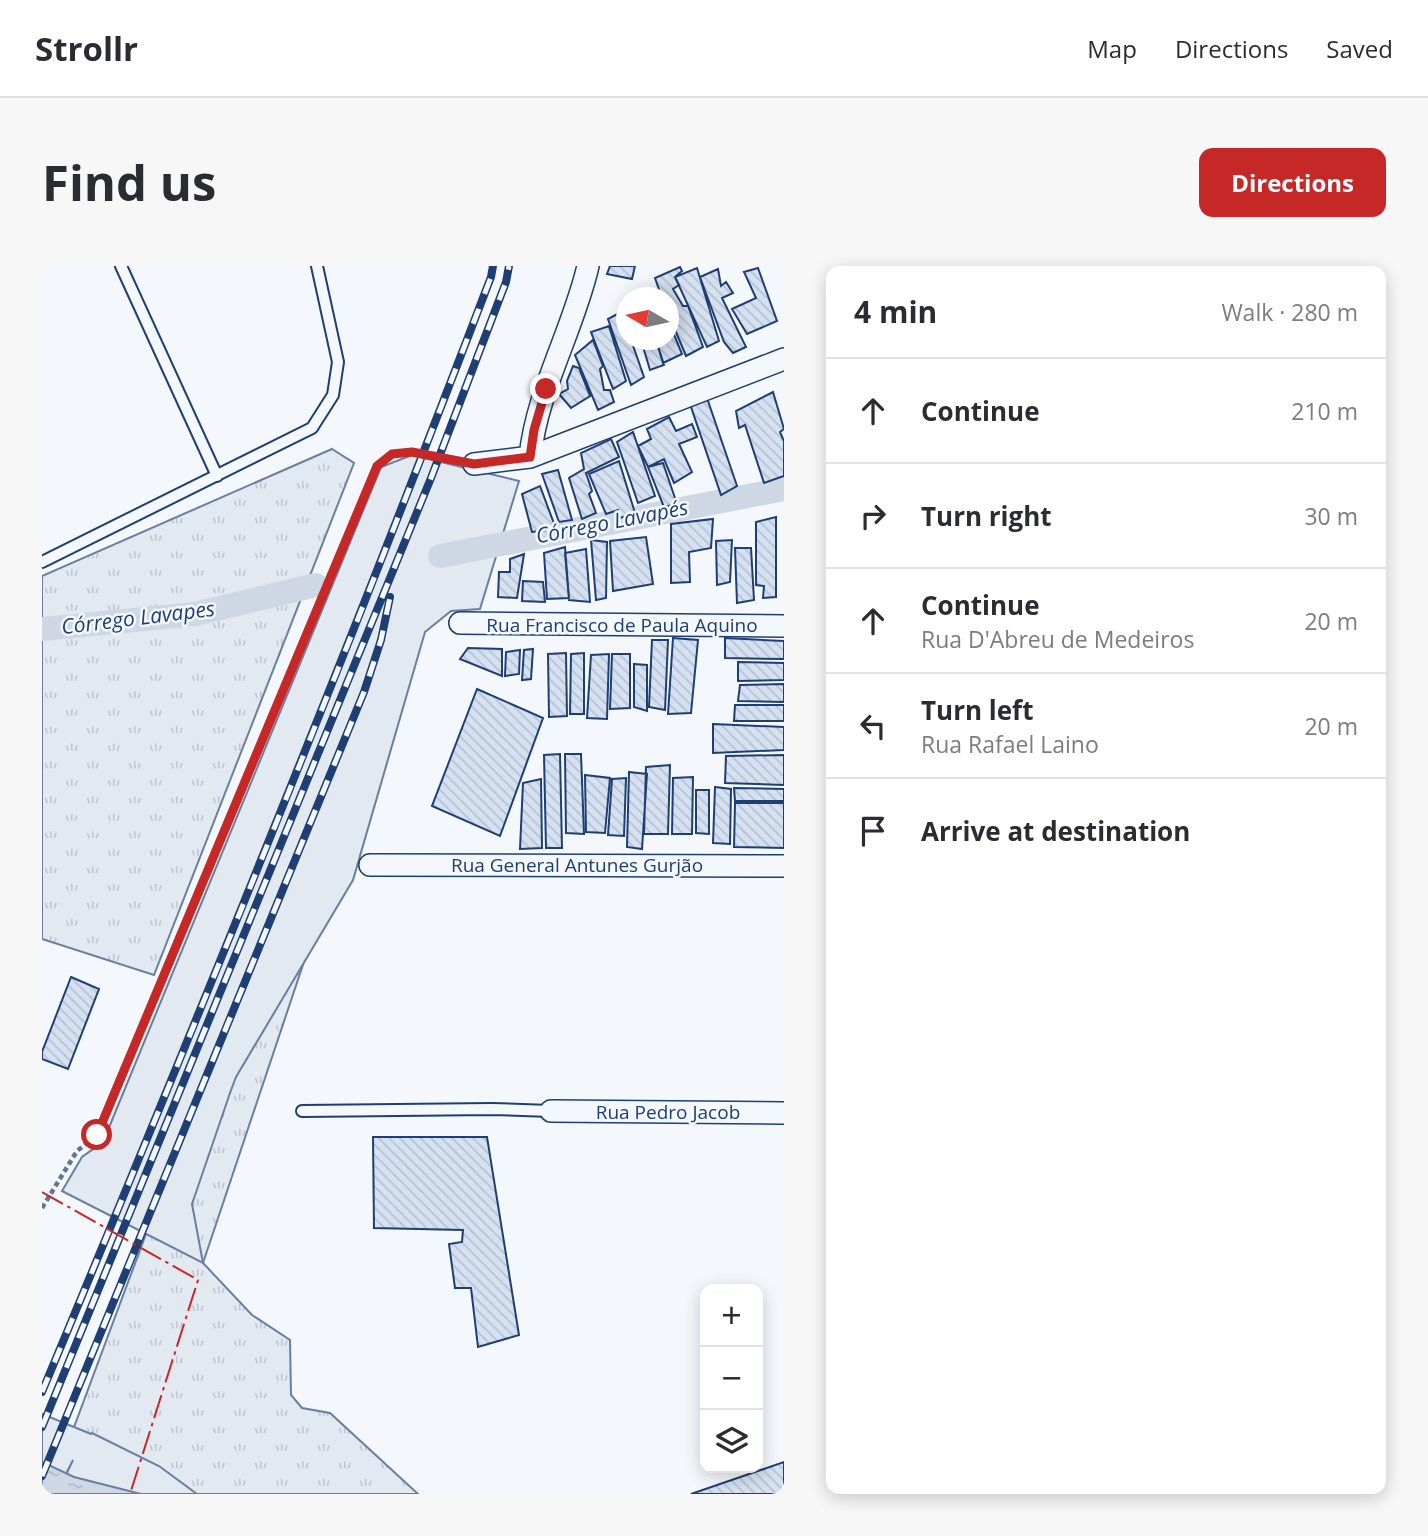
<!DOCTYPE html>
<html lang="en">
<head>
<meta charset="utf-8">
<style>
	:root { --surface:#fff; --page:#f7f7f7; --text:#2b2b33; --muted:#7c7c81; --line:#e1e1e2; --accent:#c62828 }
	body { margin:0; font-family:"Open Sans",sans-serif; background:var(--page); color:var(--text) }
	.controls { position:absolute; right:21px; bottom:21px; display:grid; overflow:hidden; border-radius:14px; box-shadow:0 4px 18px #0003 }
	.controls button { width:63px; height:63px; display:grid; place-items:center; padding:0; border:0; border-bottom:2px solid var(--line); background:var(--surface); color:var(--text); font:35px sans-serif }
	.compass { position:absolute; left:574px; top:21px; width:63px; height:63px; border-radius:50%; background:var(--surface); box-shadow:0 4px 18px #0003; rotate:279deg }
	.stop { position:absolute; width:21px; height:21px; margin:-16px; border:5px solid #c62828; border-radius:50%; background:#fff }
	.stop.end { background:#c62828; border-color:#fff; box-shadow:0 2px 7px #0008 }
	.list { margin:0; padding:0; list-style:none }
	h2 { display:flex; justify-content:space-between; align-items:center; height:91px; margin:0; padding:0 28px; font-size:30px }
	h2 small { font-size:23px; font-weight:400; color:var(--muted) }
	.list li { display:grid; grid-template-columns:46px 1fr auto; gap:21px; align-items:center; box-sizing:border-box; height:105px; padding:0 28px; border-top:2px solid var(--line) }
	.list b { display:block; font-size:26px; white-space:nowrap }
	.list p { margin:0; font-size:23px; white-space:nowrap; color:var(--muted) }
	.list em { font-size:23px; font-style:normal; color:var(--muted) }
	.icon { flex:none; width:38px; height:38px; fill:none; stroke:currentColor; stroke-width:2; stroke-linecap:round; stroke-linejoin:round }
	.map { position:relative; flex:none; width:742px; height:1228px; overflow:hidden; border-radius:14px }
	header { display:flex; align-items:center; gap:42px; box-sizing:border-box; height:98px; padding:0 35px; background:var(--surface); border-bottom:2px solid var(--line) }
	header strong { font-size:33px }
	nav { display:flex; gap:38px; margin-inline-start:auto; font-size:24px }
	.intro { display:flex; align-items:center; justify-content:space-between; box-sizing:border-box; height:168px; padding:0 42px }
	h1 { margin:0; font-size:49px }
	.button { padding:18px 32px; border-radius:14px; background:var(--accent); color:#fff; font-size:24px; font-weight:700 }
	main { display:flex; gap:42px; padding:0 42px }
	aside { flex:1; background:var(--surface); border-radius:14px; box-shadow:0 4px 18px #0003 }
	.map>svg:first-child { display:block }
	.grass { fill:url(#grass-tufts); stroke:#687fa3; stroke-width:2 }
	.park { fill:#e3e9f0; stroke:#687fa3; stroke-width:2 }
	.water { fill:url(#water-ripples); stroke:#687fa3; stroke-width:2 }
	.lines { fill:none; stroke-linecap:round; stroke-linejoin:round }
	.canal { stroke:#cfd7e4; stroke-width:24 }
	.building { fill:url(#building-back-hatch); stroke:#1d3f73; stroke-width:2 }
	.service-casing { stroke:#1d3f73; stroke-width:14 }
	.minor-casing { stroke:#1d3f73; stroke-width:24 }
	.path { stroke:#5e769c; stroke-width:4.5; stroke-dasharray:5 3.5; stroke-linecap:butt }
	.service { stroke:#f4f7fb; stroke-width:10 }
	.minor { stroke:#f4f7fb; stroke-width:21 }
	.rail-casing { stroke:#1d3f73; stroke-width:8 }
	.rail { stroke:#f4f7fb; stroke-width:5; stroke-dasharray:16; stroke-linecap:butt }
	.power { stroke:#c62828; stroke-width:2; stroke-dasharray:24 5 3.5 5; stroke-linecap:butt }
	.route { stroke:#c62828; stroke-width:9 }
	.labels { text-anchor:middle; stroke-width:5; stroke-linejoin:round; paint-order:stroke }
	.street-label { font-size:19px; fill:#1d3f73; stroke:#f4f7fb }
	.water-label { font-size:21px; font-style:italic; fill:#1d3f73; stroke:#f4f7fb }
</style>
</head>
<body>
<header>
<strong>Strollr</strong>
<nav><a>Map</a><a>Directions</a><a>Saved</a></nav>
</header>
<div class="intro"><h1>Find us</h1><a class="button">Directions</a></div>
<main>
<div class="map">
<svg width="742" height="1228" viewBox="0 0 742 1228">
	<defs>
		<pattern id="grass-tufts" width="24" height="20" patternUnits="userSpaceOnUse" patternTransform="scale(1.75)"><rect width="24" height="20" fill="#e3e9f0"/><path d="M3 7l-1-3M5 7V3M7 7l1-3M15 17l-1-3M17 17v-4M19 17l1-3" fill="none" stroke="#c2c9d1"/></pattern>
		<pattern id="water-ripples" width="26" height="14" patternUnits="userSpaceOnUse" patternTransform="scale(1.75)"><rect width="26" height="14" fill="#cfd7e4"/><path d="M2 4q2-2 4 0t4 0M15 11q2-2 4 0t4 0" fill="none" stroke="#b1bac7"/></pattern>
		<pattern id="building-back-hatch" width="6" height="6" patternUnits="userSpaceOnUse" patternTransform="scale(1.75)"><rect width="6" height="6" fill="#d5e0f0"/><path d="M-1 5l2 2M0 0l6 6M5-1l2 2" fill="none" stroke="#b6c1d1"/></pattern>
	</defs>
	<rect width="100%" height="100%" fill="#f4f7fb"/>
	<!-- grass -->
	<path class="grass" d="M290,183l22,14 -200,512 -112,-36v-363z
		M398,290l-237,707 49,52 38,25 1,55 11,13 28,5 88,81h-275l-85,-24 88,-236z"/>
	<!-- park -->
	<path class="park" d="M370,189l107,26 -39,128 -29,2 -26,21 -72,248 -117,197 -6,16 -38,111 11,59 -141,-72 20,-34 21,-15 278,-675z
		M0,1148l49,20 1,-1 67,33 38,28h-140l16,-34 -17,34h-14z"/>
	<!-- water -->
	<path class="water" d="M0,1196l32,15 67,17h-99z"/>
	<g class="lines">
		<!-- canal -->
		<path class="canal" d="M398,290l344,-67
			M0,363l153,-15 121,-29"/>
	</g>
	<!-- building -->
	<path class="building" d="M568,0h25l-3,13 -25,-5z
		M638,1l2,4 -7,6 4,8 -6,4 10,17h5l15,41 -17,9 -18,-43v-15h-6l-7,-20z
		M655,2l22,73 -12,6 -32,-70z
		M716,2l19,53 -30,13 -15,-25 24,-11 -12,-26z
		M676,3l3,17 5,-4 7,11 -11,5 24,49 -13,6 -9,-11 -24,-65z
		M579,46l5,16v12h5l13,37 -13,8 -23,-66z
		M626,54l14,34 -19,9 -7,-23h12z
		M567,60l17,55 -13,8 -22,-57z
		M551,74l10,26 -3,3 4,21h6l4,12 -16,8 -23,-55z
		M599,74h15l8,25 -14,5z
		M531,100l6,2 11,28 -19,12 -12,-14 9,-5 -1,-8z
		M731,126l11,37 -4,3 4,9v35l-20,7 -19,-58 -6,3 -3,-17z
		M665,132l30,88 -16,9 -31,-91z
		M627,151l7,14 16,-7 5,13 -18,7 13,28 -18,11 -10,-24 -16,8 -10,-21 13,-7 -4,-10z
		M591,166l22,64 -17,7 -21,-61z
		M569,173l8,18 -33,16 6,18 -3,3 7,19 -14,6 -13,-41 15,-9 -3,-16z
		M577,195l16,52 -15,5 -2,-8 -12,4 -17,-40z
		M621,197l14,41 -13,3 -16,-40z
		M516,204l14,50 -13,2 -17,-48z
		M498,220l16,43 -24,3 -10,-38z
		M734,251v80l-13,1 1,-12 -8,-1v-63z
		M671,253l-2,29 -22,4 1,30 -19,1v-59z
		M604,271l7,47 -40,7 -3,-50z
		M549,274l16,2 -1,56 -10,2z
		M690,274l-2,42 -13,3 -1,-44z
		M523,281l4,51 -22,1 -3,-46z
		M693,282h16l3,52 -17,3z
		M544,283l4,53 -21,-2 -4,-47z
		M482,288l-7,44 -19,-1 1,-25h11v-13z
		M481,315l20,1 2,20 -23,-1z
		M631,372l25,2 -7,73 -23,1z
		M683,372l59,3v18l-59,-1z
		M610,374h16l-3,70 -16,-3z
		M426,382l34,1v27l-42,-17z
		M491,383l-2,30 -9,1 2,-30z
		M478,384l-1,24 -14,2 1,-24z
		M524,387l1,63 -18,1 -1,-63z
		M542,387v61h-14l1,-60z
		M567,388l-2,65 -20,-1 4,-63z
		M570,388h18v54l-20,1z
		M696,396l46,1v17l-46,1z
		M592,398l13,1v46l-13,-4z
		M742,418v18l-46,-1 2,-16z
		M435,423l66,29 -43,118 -68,-30z
		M693,439h49v16h-50z
		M671,458l71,3v23l-71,3z
		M518,488l2,94h-16l-2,-93z
		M523,488h16l3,80 -18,-1z
		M742,489v30l-59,-2 1,-27z
		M628,499l-2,69h-24l2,-67z
		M587,506l18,2 -5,75 -15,-2z
		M543,509l25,3 -5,55 -19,-1z
		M651,511l-1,57h-20l1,-56z
		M584,512l-2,58 -16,-1 4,-56z
		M499,513l1,69 -22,1 3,-66z
		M673,521l16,2 -1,55 -17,-1z
		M692,522l50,1v12h-49z
		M654,524h13v44l-13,-1z
		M693,537h49v45l-50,-1z
		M29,711l28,12 -31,80 -26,-10v-7z
		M331,871h114l32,198 -41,12 -7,-59h-16l-6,-44 13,-2 1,-12 -89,-2z
		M742,1196v32h-93z"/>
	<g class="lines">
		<!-- service casing -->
		<g class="service-casing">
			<path id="service" d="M79,0l96,210
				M0,296l270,-134 21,-33 5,-33 -21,-96
				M260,845l190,-2 59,2"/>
		</g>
		<!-- minor casing -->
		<g class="minor-casing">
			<path id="minor" d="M488,191c7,-67 43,-126 58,-191
				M432,198l56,-7 254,-98
				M418,357l324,3
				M328,599l414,1
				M509,845l233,2"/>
		</g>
		<!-- path -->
		<path class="path" d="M0,942l35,-57 20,-16 280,-669 15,-12 20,-2 44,8"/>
		<!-- service -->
		<use href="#service" class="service"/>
		<!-- minor -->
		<use href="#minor" class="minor"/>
		<!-- rail casing -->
		<g class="rail-casing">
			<path id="rail" d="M0,1126c154,-369 306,-740 449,-1115l2,-11
				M0,1161l389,-949 75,-196 3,-16
				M0,1210l322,-784 17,-52 9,-43"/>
		</g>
		<!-- rail -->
		<use href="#rail" class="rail"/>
		<!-- power -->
		<path class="power" d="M0,926l156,88 -68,214"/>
	</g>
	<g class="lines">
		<!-- route -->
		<path class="route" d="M55,869l280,-669 15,-12 20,-2 62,12 56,-7 4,-27 12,-41"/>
	</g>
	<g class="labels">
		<!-- street labels -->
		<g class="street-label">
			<text x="580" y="366">Rua Francisco de Paula Aquino</text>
			<text x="535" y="606">Rua General Antunes Gurjão</text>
			<text x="626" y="853">Rua Pedro Jacob</text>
		</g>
		<!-- water labels -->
		<g class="water-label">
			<text transform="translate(570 256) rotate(-11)" y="7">Córrego Lavapés</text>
			<text transform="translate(96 352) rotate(-7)" y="7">Córrego Lavapes</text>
		</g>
	</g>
</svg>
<div class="controls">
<button>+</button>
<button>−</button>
<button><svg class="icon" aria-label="layers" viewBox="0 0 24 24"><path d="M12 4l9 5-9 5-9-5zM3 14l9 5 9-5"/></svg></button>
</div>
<svg class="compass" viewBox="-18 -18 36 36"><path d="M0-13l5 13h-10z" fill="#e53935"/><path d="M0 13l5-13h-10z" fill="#7c7c81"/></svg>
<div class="stop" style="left:55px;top:869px"></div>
<div class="stop end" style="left:504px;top:123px"></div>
</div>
<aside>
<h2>4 min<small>Walk · 280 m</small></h2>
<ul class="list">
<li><svg class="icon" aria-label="ahead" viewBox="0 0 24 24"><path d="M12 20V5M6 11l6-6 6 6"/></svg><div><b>Continue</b></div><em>210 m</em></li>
<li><svg class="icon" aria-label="right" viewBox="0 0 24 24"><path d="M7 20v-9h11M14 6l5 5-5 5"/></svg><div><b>Turn right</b></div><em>30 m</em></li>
<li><svg class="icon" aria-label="ahead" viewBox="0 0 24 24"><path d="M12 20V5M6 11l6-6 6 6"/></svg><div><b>Continue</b><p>Rua D'Abreu de Medeiros</p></div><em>20 m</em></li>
<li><svg class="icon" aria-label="left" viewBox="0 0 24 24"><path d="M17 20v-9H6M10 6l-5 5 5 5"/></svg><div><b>Turn left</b><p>Rua Rafael Laino</p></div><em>20 m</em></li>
<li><svg class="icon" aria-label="arrive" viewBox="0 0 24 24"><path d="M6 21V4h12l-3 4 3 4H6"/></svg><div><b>Arrive at destination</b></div></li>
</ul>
</aside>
</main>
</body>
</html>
